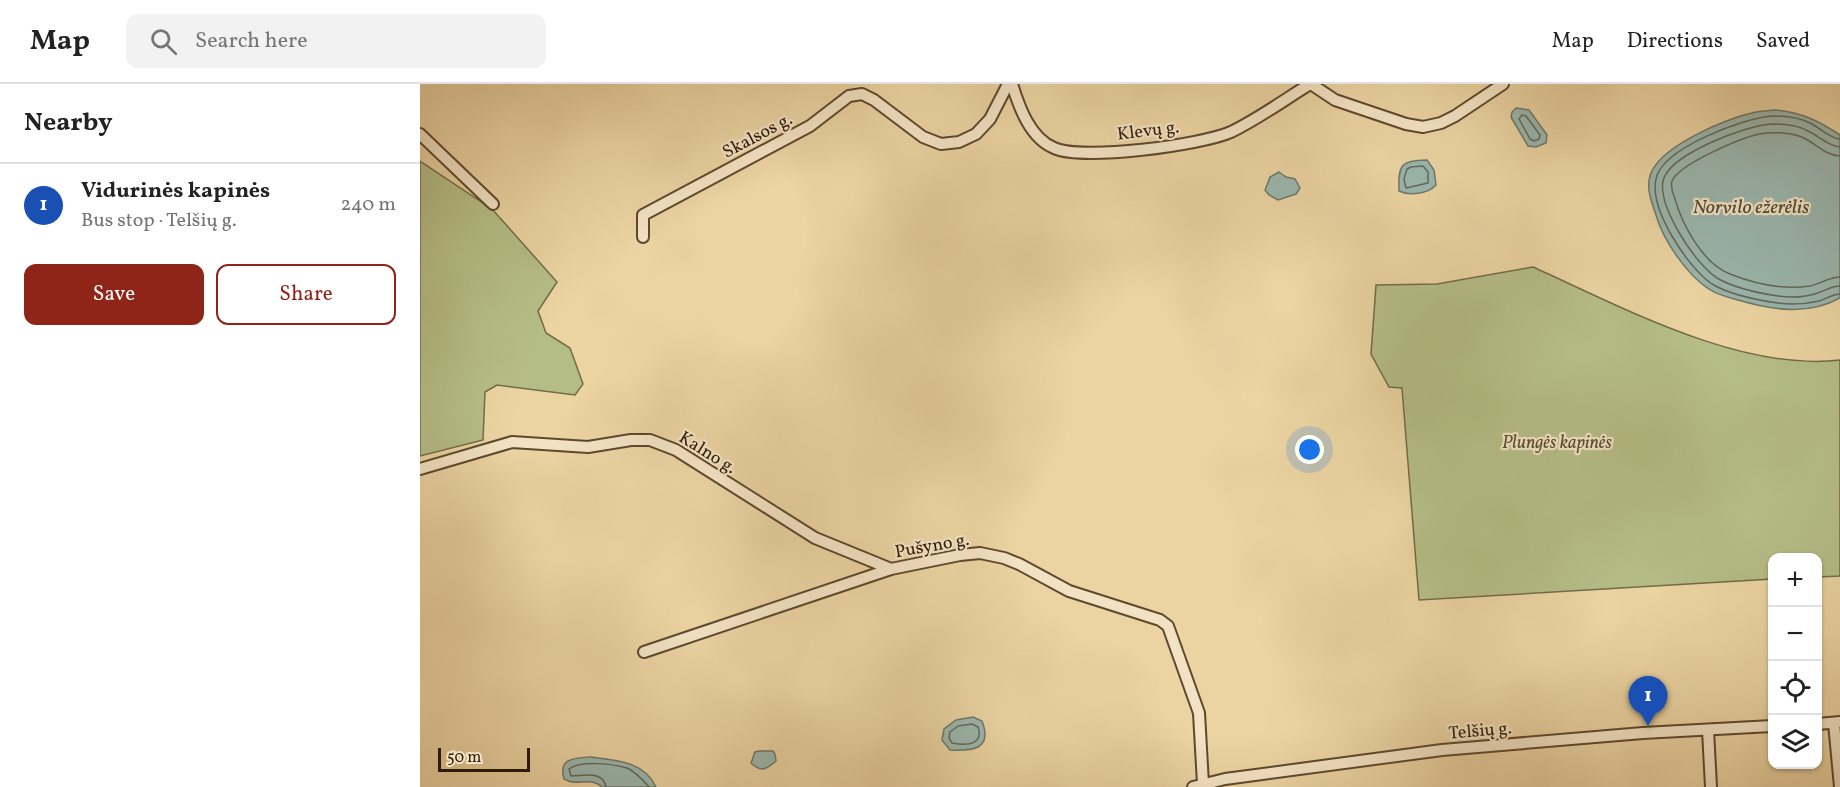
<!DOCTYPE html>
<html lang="en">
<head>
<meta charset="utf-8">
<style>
	:root { --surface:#fff; --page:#f2f2f2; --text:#222; --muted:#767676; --line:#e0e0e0; --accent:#8f2418 }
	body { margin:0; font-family:Vollkorn,serif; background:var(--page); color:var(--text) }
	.controls { position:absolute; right:18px; bottom:18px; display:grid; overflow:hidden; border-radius:12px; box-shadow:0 2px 4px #0004 }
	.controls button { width:54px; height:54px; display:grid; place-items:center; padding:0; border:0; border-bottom:2px solid var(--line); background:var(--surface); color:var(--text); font:30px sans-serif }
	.scale { position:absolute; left:18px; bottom:15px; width:92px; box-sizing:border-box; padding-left:6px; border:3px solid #2e1b08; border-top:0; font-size:16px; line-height:21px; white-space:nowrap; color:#2e1b08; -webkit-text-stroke:4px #f2e2c3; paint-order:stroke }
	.you { position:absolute; left:890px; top:366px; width:21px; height:21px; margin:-15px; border:4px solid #fff; border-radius:50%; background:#1a73e8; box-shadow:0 0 0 9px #1a73e833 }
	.badge { display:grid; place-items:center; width:39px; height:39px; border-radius:50%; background:var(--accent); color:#fff; font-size:20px; font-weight:700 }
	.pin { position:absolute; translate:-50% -50px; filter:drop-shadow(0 2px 3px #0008) }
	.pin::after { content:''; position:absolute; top:32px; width:21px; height:18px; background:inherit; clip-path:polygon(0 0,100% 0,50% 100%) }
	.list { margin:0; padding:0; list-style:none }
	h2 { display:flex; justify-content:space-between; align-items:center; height:78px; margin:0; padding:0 24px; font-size:26px }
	h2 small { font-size:20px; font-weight:400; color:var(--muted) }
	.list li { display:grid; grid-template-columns:39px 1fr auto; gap:18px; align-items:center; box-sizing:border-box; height:84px; padding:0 24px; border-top:2px solid var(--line) }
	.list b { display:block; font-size:22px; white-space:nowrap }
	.list p { margin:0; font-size:20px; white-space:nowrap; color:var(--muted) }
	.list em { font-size:20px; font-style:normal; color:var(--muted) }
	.actions { display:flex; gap:12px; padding:18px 24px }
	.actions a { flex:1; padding:14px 0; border:2px solid var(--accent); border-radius:12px; text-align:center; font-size:21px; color:var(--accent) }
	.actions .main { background:var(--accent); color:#fff }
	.icon { flex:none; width:33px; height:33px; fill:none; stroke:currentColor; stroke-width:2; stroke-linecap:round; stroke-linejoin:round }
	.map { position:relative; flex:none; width:1420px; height:703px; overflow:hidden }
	header { display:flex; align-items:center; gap:36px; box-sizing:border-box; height:84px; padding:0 30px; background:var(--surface); border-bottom:2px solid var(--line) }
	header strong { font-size:28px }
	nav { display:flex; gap:33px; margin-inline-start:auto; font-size:21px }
	.search { width:420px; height:54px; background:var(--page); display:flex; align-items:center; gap:15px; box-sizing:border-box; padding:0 21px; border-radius:12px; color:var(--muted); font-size:22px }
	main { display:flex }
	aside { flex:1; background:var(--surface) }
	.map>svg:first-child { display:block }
	.green { fill:#b5bd87; stroke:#726c48; stroke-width:1.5 }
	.water { fill:#9ab6ad; stroke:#6f786b; stroke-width:1.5 }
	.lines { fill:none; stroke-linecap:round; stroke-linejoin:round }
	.shore { stroke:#64685a; stroke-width:1.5 }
	.minor-casing { stroke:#5d492e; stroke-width:14 }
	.minor { stroke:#f2e2c3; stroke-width:10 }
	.labels { text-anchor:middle; stroke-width:4.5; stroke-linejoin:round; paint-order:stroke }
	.street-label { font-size:18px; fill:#2e1b08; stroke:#f2e2c3 }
	.park-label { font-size:18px; font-style:italic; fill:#564c2e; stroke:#f2e2c3 }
	.water-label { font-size:20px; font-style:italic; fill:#4e4a3a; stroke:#f2e2c3 }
</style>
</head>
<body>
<header>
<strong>Map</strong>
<div class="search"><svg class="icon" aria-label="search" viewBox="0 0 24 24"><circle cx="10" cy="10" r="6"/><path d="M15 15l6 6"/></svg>Search here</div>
<nav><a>Map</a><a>Directions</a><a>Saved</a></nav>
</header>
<main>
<aside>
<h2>Nearby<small></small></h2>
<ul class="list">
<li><span class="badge" style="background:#1a4fb4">1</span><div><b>Vidurinės kapinės</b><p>Bus stop · Telšių g.</p></div><em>240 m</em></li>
</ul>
<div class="actions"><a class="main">Save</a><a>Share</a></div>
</aside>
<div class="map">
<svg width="1420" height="703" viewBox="0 0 1420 703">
	<rect width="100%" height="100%" fill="#ebd3a2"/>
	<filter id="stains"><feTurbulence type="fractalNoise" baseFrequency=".00333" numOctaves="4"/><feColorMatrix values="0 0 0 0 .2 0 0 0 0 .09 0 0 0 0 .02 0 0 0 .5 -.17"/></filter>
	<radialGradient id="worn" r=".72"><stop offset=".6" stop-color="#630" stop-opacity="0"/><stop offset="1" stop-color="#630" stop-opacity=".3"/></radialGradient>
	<!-- green -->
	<path class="green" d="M0,77l72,48 65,73 -19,29 8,22 24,15 13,36 -8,11 -78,-10 -12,7 -2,48 -63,16z
		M1113,183c89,40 208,105 307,93v216l-22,1v-20h-46v22l-353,21 -17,-212 -13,-1 -18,-33 5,-69 61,-1z"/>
	<!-- water -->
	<path class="water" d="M1096,24l13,2 18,25 -1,8 -10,4 -8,-1 -17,-29 1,-5z
		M1355,26c28,3 42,10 65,25v163c-32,18 -68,12 -102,2 -10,-3 -21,-5 -29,-11 -22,-14 -46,-49 -53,-74 -4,-12 -10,-26 -6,-39 8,-29 75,-57 102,-63 7,-2 15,-2 23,-3z
		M1007,76l7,10 2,15c-8,9 -27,11 -37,6 -1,-27 2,-30 28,-31z
		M859,88l7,5 9,2 5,9 -4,6 -18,6 -9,-5 -4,-5 5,-13z
		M553,633l9,4c11,29 -10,30 -32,29l-8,-10 2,-11 12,-9z
		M339,667h14l2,3 1,7c-9,8 -15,12 -25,2l4,-11z
		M170,673c25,3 54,4 66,30h-54c-12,-11 -26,0 -38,-8 -6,-21 10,-21 26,-22z"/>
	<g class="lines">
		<!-- shore -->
		<path class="shore" d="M1102,31l4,1 14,19 -1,4 -5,2 -4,-2 -11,-20z
			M1420,55c-10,-1 -19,-10 -28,-15 -11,-6 -27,-8 -40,-8 -28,2 -110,32 -116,63 -7,30 32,89 56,105 18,11 45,16 66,19 13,2 28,1 41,-2 7,-2 14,-7 21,-7
			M1420,63c-12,-1 -21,-11 -32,-16 -10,-6 -24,-7 -36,-7 -25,1 -103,30 -109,57 -5,26 32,83 54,97 17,10 41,15 61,18 13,2 28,1 40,-3 8,-3 14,-7 22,-7
			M1420,72c-15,-1 -24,-12 -36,-18 -13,-6 -31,-6 -45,-4 -18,4 -80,30 -87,47 -2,6 1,12 3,18 7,25 28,65 55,75 25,10 53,16 80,12 10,-2 19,-9 30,-9
			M1003,82l5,6v11l-22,5 -2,-9 3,-10 4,-2z
			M552,640l6,3c6,18 -12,19 -26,16l-3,-5 1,-6 8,-6z
			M186,703c-3,-17 -23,-11 -35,-11l-2,-7c11,-9 45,-5 58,-1 9,4 16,12 22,19"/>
		<!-- minor casing -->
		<g class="minor-casing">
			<path id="minor" d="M592,0c7,23 18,54 42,64 29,13 147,-3 177,-16 27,-13 53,-32 79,-48
				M891,0l24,16 71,24 17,3 18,-4 14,-7 48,-32
				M0,50l73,70
				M223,153v-22l167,-89 39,-30 13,-2 12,6 49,37 18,7 18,-2 17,-8 14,-15 18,-35
				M0,385l92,-27 76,5 43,-7h19l26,10 139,88 76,31
				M224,568l247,-83 69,-14 20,-2 24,5 15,6 50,27 91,29 8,6 31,87 4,71
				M1414,639l6,64
				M1398,640l22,-2
				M1288,646l3,57
				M773,703l32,-8 217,-29 201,-17 129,-7"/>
		</g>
		<!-- minor -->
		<use href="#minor" class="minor"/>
	</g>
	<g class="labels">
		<!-- street labels -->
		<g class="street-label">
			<text transform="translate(728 46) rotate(-7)" y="6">Klevų g.</text>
			<text transform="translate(337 51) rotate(-28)" y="6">Skalsos g.</text>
			<text transform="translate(288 368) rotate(32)" y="6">Kalno g.</text>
			<text transform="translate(512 461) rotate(-10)" y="6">Pušyno g.</text>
			<text transform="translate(1060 646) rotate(-5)" y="6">Telšių g.</text>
		</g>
		<!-- park labels -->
		<g class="park-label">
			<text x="1137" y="364">Plungės kapinės</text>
		</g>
		<!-- water labels -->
		<g class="water-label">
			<text x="1331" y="129">Norvilo ežerėlis</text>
		</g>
	</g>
	<rect width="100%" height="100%" filter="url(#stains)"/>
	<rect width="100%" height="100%" fill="url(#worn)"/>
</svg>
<div class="controls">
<button>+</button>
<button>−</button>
<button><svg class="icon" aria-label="locate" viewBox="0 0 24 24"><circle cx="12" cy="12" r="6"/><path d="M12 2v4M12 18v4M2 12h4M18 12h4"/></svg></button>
<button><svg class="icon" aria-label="layers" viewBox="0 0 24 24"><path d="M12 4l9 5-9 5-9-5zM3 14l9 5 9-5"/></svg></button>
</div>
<div class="scale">50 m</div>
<div class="you"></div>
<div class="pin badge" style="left:1228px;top:642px;background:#1a4fb4">1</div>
</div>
</main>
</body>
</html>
